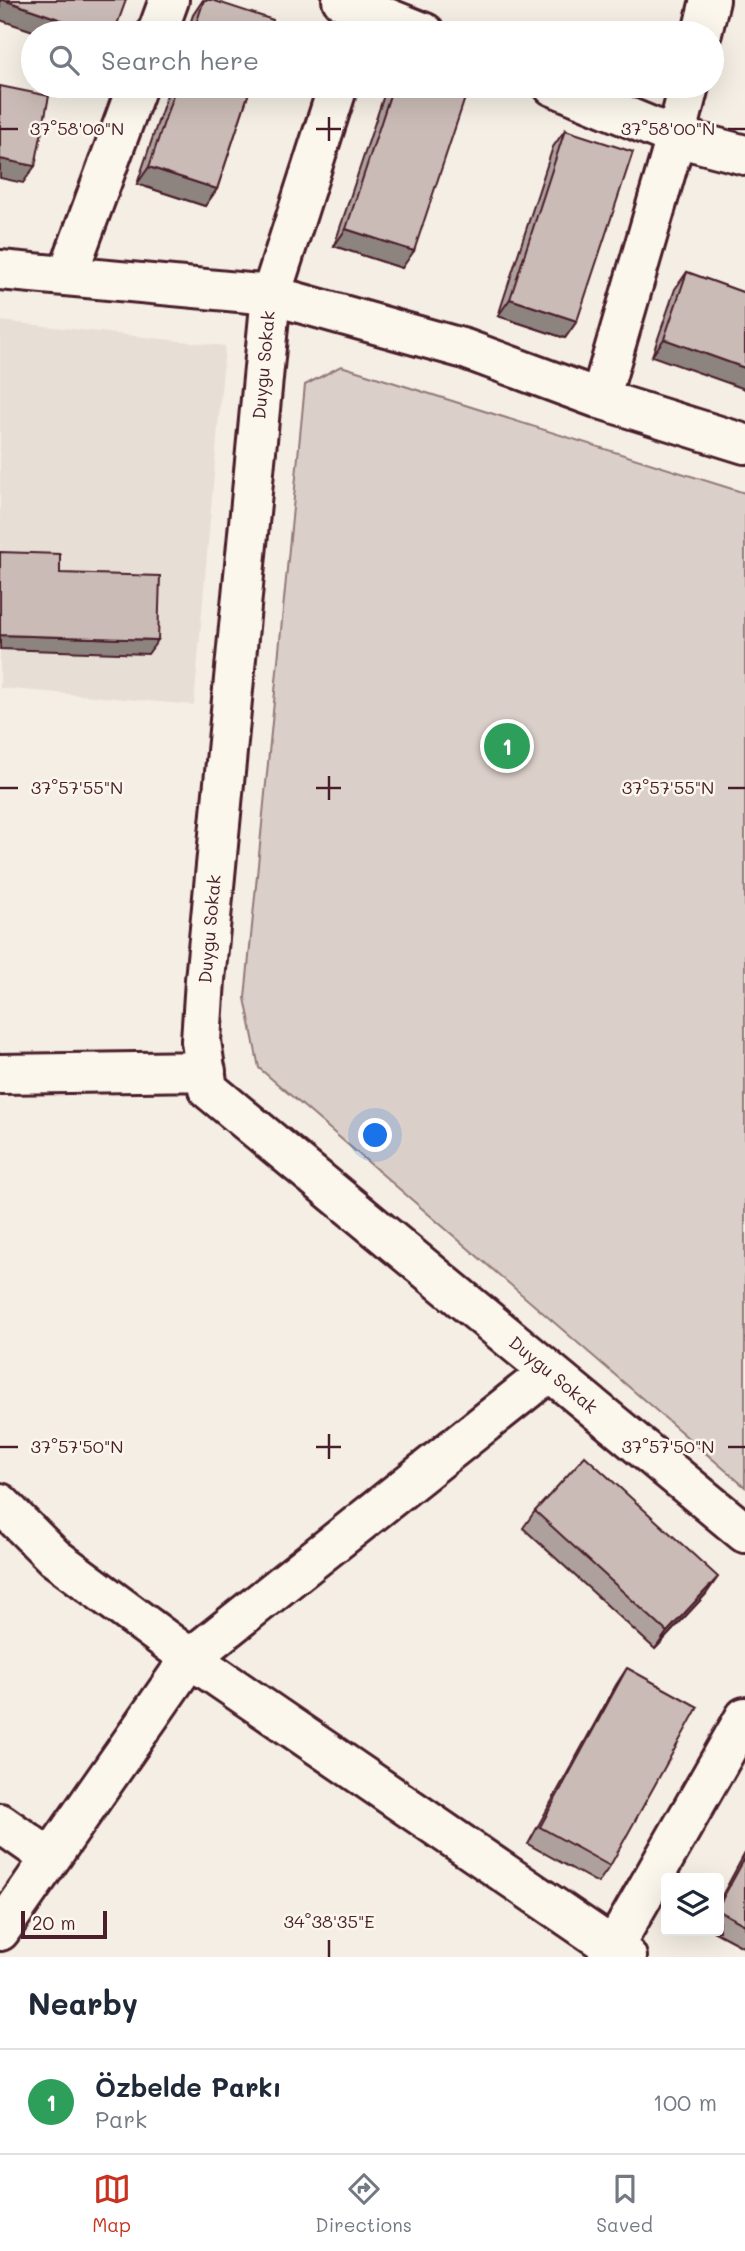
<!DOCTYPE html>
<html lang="en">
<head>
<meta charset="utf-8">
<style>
	:root { --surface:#fff; --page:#f6f6f7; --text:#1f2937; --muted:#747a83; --line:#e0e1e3; --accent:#c8321e }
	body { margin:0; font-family:Mali,sans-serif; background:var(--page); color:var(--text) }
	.controls { position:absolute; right:21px; bottom:21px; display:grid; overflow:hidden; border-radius:7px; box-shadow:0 7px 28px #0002 }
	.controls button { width:63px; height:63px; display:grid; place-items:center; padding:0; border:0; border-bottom:2px solid var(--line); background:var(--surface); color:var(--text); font:35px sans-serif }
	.scale { position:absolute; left:21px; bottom:18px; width:86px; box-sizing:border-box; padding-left:7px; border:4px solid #4a1f2b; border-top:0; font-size:19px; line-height:24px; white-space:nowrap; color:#4a1f2b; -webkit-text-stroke:5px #fbf7ec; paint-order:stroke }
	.you { position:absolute; left:376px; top:1136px; width:24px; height:24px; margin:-18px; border:5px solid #fff; border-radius:50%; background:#1a73e8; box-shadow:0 0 0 10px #1a73e833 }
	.badge { display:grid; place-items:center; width:46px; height:46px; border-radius:50%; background:var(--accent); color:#fff; font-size:23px; font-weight:700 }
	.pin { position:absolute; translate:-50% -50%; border:4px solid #fff; box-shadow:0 2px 7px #0006 }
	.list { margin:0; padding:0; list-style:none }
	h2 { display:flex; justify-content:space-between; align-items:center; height:91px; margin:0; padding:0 28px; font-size:30px }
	h2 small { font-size:23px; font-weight:400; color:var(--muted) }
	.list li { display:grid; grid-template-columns:46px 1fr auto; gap:21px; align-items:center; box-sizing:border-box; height:105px; padding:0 28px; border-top:2px solid var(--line) }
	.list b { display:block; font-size:26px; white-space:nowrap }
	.list p { margin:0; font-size:23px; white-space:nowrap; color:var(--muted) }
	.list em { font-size:23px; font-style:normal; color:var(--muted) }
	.icon { flex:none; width:38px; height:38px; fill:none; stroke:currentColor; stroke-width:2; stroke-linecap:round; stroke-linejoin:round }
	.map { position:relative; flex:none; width:745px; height:1957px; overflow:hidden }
	.search { position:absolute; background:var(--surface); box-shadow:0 7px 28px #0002; left:21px; right:21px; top:21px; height:77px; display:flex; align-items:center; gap:18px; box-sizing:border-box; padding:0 24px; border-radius:38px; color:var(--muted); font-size:26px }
	.sheet { height:196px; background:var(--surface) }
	nav { display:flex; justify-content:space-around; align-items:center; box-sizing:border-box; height:98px; border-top:2px solid var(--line); background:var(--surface); font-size:19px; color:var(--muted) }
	nav a { display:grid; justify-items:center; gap:4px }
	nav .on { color:var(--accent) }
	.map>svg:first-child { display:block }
	.built { fill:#e7dfd6 }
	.green { fill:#dbd0c9; stroke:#92787a; stroke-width:2 }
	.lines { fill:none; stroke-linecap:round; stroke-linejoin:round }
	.minor-casing { stroke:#4a1f2b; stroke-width:44 }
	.minor { stroke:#fbf7ec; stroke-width:38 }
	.wall { fill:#aea19d; stroke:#4a1f2b; stroke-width:2 }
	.shaded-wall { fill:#8d837f; stroke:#4a1f2b; stroke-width:2 }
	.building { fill:#cabbb6; stroke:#4a1f2b; stroke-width:2 }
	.ticks { fill:none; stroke:#4a1f2b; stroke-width:2.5 }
	.labels { text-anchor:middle; stroke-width:5; stroke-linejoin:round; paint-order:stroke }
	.street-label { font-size:18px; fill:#4a1f2b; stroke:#fbf7ec }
	.ticks-label { font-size:18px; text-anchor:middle; fill:#4a1f2b; stroke:#fbf7ec; stroke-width:5; stroke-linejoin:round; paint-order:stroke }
</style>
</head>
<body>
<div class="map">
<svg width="745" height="1957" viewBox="0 0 745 1957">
	<rect width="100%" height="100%" fill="#f4eee4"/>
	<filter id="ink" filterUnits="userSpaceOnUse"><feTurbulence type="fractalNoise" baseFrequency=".0143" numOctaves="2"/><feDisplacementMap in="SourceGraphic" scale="14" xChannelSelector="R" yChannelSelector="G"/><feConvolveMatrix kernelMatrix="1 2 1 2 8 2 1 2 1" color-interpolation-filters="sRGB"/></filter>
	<g filter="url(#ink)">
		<!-- built -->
		<path class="built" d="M0,321l225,25 -31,359 -194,-17z"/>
		<!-- green -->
		<path class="green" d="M341,366l404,127v994l-486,-419 -14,-70 60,-613z"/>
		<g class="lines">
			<!-- minor casing -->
			<g class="minor-casing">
				<path id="minor" d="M342,0l83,33
					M157,33l12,-33
					M702,33l8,-33
					M338,86l-67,209 -66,685 -4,61 7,48 537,444
					M553,86l123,51 69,18
					M0,270l271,25 194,54 135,50 145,45
					M67,276l70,-190
					M600,399l76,-262 13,-51
					M0,1074l206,-3
					M0,1503l54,54 136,101 437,299
					M0,1823l50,35
					M0,1931l190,-273 359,-286
					M608,1957l137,-240"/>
			</g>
			<!-- minor -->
			<use href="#minor" class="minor"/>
		</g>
		<!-- wall -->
		<path class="wall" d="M203,0h9l57,33h-82l6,-18z
			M170,86h81l-34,103 -12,17 -68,-22z
			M387,86h82l-67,182 -68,-22z
			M565,130l12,191 -12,17 -67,-22 55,-169z
			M687,272l58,21 -93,63 23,-67z
			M535,1511l171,83 -51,55 -132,-121z
			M627,1668l-17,198 -12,17 -70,-39 88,-159z
			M745,1853v95l-32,-17h6v-30z"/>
		<!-- shaded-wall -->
		<path class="shaded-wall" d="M0,0h4l95,33h-60l-39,-13z
			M0,159l35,7 -12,17 -23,-5z
			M149,167l68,22 -12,17 -68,-22z
			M346,229l68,22 -12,17 -68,-22z
			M510,299l67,22 -12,17 -67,-22z
			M664,339l81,29v21l-93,-33z
			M0,635l158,5 -10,14 -148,-5z
			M718,1577l-12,17 -51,55 12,-17z"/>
		<!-- building -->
		<path class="building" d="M4,0h122l-12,33h-15z
			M204,0h8l61,20 -4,13h-76z
			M0,86l49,10 -14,70 -35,-7z
			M176,86h75l-34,103 -68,-22z
			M393,86h76l-55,165 -68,-22z
			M565,130l68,22 -56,169 -67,-22z
			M687,272l58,21v75l-81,-29z
			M0,552l60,2v19l100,3 -2,64 -158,-5z
			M585,1456l133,121 -51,55 -132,-121z
			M627,1668l71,39 -88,159 -70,-39z
			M745,1858v67l-26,-14v-6z"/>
	</g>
	<!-- ticks -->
	<path class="ticks" d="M329,117v24M0,129h18M316,129h25M728,129h17M329,776v24M0,788h18M316,788h25M728,788h17M329,1434v25M0,1447h18M316,1447h25M728,1447h17M329,1940v17"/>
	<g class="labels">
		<!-- street labels -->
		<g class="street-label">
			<text transform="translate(264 365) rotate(-85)" y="6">Duygu Sokak</text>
			<text transform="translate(210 929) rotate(-85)" y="6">Duygu Sokak</text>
			<text transform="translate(553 1375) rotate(40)" y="6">Duygu Sokak</text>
		</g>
	</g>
	<g class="ticks-label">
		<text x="77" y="135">37°58'00"N</text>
		<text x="668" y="135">37°58'00"N</text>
		<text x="77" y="794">37°57'55"N</text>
		<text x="668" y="794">37°57'55"N</text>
		<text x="77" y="1453">37°57'50"N</text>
		<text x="668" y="1453">37°57'50"N</text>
		<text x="329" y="1928">34°38'35"E</text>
	</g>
</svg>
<div class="controls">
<button><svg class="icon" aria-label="layers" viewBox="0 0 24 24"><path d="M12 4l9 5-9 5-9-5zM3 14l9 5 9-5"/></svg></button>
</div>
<div class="scale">20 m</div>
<div class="you"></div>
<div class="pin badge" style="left:507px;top:746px;background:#2e9e5b">1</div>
<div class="search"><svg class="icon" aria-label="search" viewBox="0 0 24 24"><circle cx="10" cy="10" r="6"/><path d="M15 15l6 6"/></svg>Search here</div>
</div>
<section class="sheet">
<h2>Nearby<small></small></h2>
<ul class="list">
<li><span class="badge" style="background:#2e9e5b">1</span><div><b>Özbelde Parkı</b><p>Park</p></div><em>100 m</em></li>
</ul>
</section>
<nav>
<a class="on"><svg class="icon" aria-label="map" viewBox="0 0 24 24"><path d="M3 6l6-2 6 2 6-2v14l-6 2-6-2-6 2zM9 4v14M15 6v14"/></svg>Map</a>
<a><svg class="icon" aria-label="directions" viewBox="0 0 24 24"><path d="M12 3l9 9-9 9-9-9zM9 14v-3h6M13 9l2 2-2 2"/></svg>Directions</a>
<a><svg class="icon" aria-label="saved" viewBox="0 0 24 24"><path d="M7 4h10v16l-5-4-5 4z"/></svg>Saved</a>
</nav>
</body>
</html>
